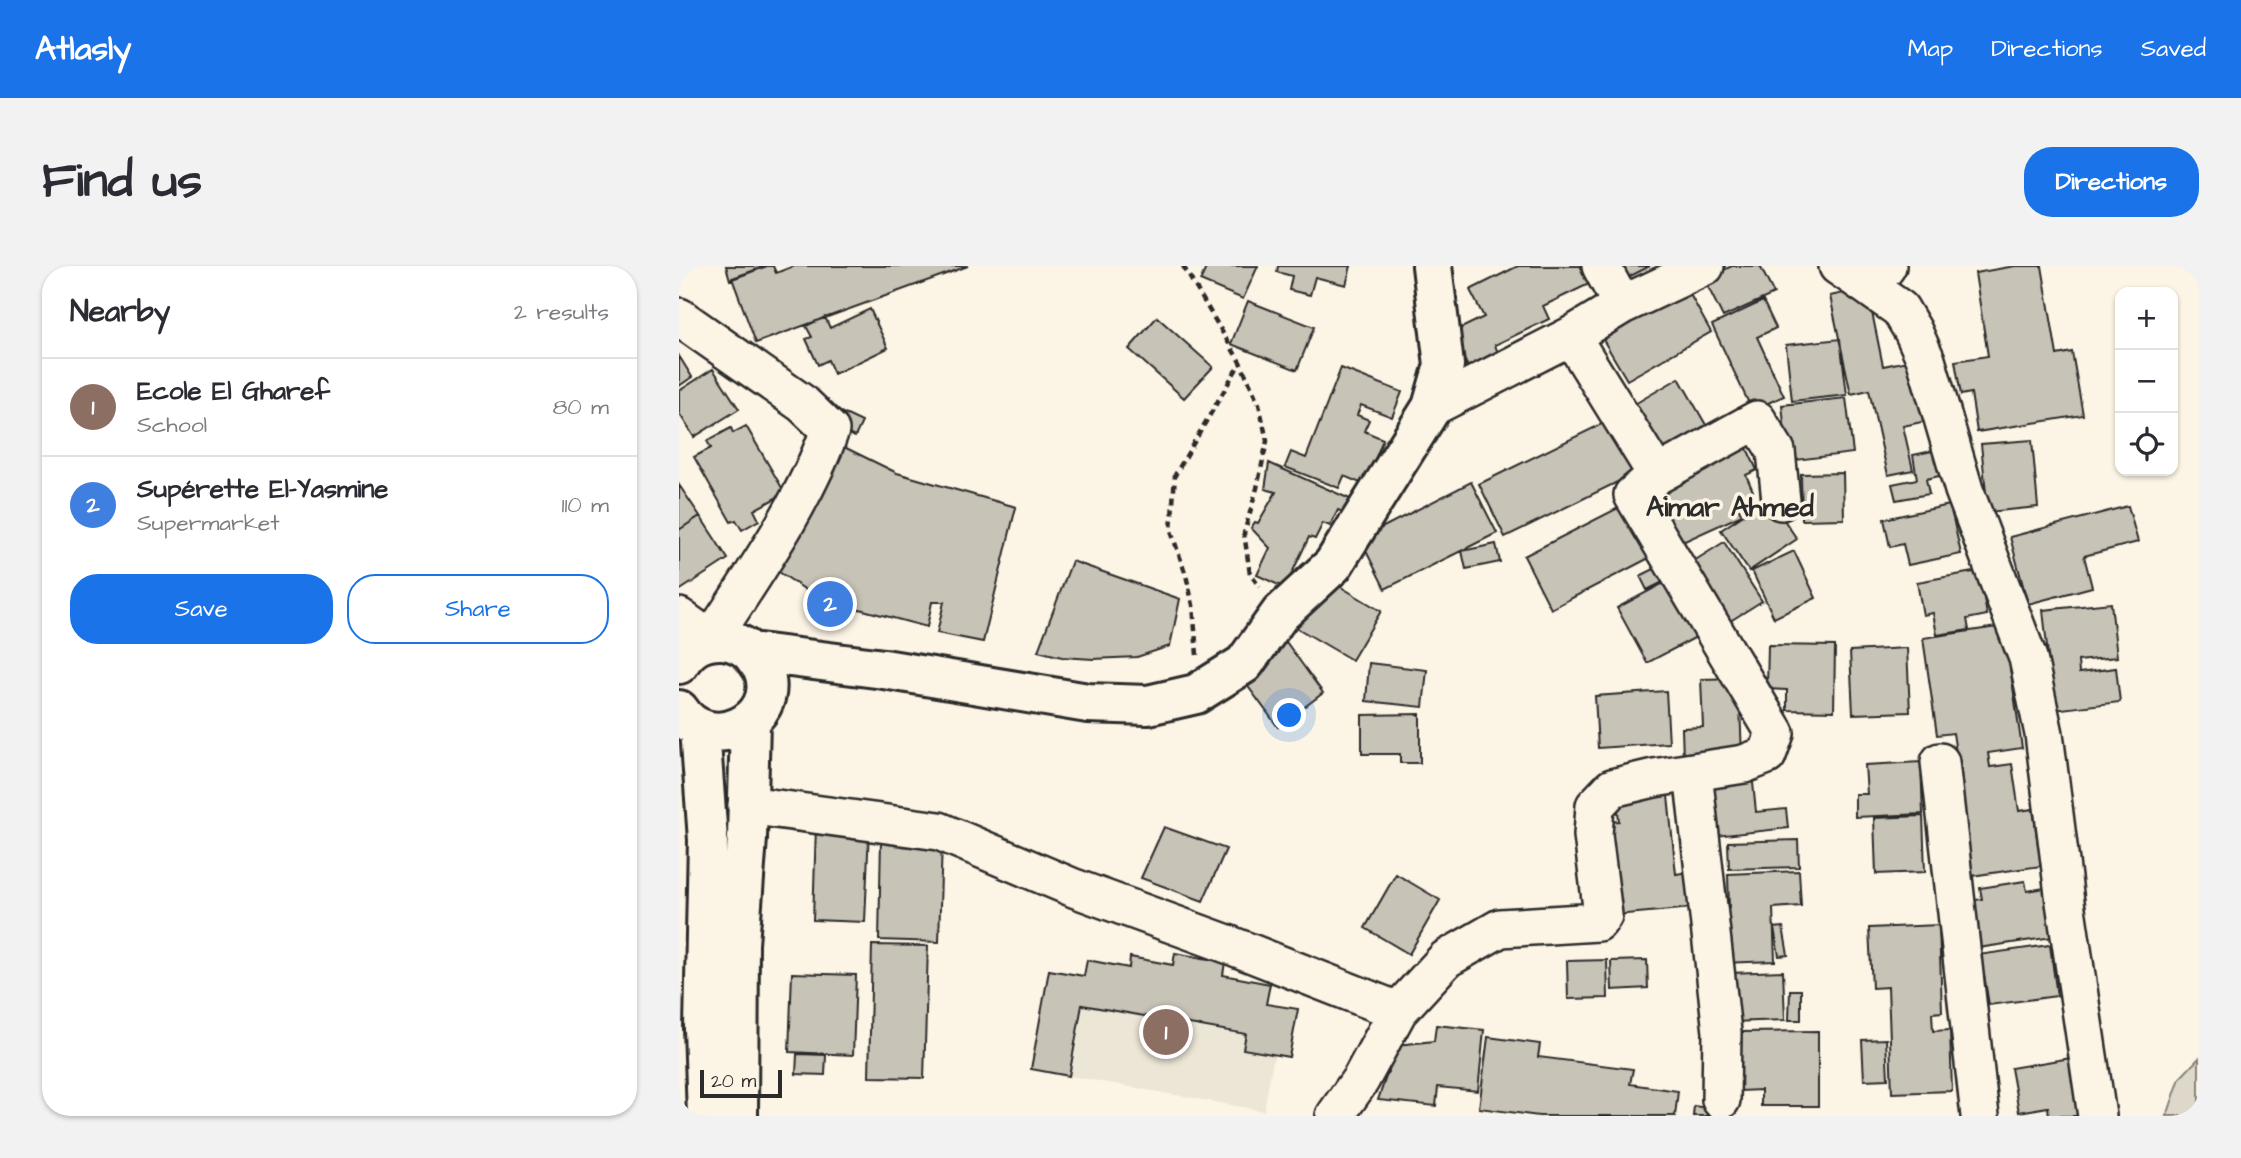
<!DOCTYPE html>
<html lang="en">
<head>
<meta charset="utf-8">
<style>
	:root { --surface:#fff; --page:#f2f2f3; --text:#2b2b33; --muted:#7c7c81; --line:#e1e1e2; --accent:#1a73e8 }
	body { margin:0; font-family:"Architects Daughter",sans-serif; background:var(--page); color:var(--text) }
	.controls { position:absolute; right:21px; top:21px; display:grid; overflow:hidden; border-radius:14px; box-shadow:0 2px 5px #0004 }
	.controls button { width:63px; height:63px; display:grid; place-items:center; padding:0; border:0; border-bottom:2px solid var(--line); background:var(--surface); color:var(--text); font:35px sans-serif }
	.scale { position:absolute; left:21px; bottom:18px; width:82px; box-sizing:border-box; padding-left:7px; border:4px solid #2b2b2b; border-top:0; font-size:19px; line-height:24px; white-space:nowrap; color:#2b2b2b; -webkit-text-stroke:5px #fcf5e5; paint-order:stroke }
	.you { position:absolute; left:611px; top:450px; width:24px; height:24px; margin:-18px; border:5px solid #fff; border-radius:50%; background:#1a73e8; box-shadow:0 0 0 10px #1a73e833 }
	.badge { display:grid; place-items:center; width:46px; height:46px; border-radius:50%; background:var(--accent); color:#fff; font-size:23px; font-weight:700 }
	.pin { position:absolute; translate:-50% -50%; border:4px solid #fff; box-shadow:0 2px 7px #0006 }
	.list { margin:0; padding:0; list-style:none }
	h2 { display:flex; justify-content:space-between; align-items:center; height:91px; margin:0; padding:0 28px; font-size:30px }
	h2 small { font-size:23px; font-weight:400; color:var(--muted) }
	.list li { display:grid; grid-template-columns:46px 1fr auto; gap:21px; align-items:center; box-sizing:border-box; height:98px; padding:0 28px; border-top:2px solid var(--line) }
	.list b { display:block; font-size:26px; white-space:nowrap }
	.list p { margin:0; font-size:23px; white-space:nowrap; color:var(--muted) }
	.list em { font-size:23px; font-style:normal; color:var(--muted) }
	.actions { display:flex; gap:14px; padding:21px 28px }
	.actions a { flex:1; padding:16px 0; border:2px solid var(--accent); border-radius:28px; text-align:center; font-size:24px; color:var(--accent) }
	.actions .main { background:var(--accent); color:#fff }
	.icon { flex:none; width:38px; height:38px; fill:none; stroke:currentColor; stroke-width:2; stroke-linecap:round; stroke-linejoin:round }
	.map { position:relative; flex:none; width:1520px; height:850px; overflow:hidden; border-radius:28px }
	header { display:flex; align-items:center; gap:42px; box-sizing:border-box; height:98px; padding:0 35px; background:var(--accent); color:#fff }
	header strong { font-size:33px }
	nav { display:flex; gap:38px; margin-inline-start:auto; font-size:24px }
	.intro { display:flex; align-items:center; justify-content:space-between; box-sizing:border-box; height:168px; padding:0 42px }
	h1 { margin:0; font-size:49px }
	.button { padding:18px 32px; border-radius:28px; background:var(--accent); color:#fff; font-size:24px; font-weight:700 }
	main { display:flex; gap:42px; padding:0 42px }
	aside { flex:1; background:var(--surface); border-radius:28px; box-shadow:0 2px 5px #0004 }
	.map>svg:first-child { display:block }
	.built { fill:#ece6d7 }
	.green { fill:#ded8ca; stroke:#84827a; stroke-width:2 }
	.building { fill:#c8c3b7; stroke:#2b2b2b; stroke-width:2 }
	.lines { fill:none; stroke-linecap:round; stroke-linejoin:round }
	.minor-casing { stroke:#2b2b2b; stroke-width:42 }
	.major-casing { stroke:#2b2b2b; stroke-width:44 }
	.path { stroke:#2b2b2b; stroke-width:4.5; stroke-dasharray:7 5; stroke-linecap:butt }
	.minor { stroke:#fcf5e5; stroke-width:37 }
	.major { stroke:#fcf5e5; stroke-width:38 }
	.labels { text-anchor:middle; stroke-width:7; stroke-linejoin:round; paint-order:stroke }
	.neighbourhood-label { font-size:28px; font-weight:bold; fill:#2b2b2b; stroke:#fcf5e5 }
</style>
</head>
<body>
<header>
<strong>Atlasly</strong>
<nav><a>Map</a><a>Directions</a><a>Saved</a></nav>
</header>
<div class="intro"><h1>Find us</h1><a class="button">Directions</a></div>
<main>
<aside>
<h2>Nearby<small>2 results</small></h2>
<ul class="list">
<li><span class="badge" style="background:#8d6e63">1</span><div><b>Ecole El Gharef</b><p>School</p></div><em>80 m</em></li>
<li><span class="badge" style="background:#3f7fe0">2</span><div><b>Supérette El-Yasmine</b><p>Supermarket</p></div><em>110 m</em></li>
</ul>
<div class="actions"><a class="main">Save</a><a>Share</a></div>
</aside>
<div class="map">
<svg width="1520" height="850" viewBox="0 0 1520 850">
	<rect width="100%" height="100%" fill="#fcf5e5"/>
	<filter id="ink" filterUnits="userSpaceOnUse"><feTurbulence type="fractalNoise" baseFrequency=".0143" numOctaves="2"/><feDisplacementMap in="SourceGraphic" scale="14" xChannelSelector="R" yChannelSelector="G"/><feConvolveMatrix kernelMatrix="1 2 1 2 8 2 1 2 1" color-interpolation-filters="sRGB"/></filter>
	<g filter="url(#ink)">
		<!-- built -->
		<path class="built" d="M496,687l50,9 -1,13 46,9 -3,20 31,5 -9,48 -15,-2 -10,56 -233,-42 18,-99 35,6 3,-16 41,8 2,-11 42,7z"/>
		<!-- green -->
		<path class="green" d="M1520,792v58h-32l13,-38z"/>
		<!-- building -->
		<path class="building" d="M47,0h41l-37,14z
			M87,0h7l3,7 18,-7h174l-212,77 -24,-65z
			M528,0h51l-15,33 -43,-18z
			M599,0h73l-5,19 -31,-8 -5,18 -21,-5 3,-14 -15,-4z
			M839,0h67l8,16 -50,24 6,13 -54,26 3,8 -30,14 -17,-34 33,-16 -14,-27z
			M937,0h34l-27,14z
			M1053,0h28l14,28 -51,23 -19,-38z
			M1336,0h27l15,89 15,-3 11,63 -106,17 -6,-39 -10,2 -6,-34 33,-5 -13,-83z
			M1003,14l29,52 -84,48 -25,-42z
			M1188,22l16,78 35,-7 13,61 -28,6 10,44 -25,5 -19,-85 -18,4 -21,-98z
			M569,35l66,26 -17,43 -66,-26z
			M1084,35l13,27 -19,9 27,59 -32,14 -40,-85z
			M191,43l18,39 -54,26 -6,-14 -10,5 -12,-26 6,-2 -6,-11 19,-9 5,11z
			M478,51l56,50 -29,31 -55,-49z
			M1161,73l7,56 -55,6 -6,-56z
			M0,90l13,21 -13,9z
			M662,102l61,24 -10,25 -31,-12 -4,10 12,5 -5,11 19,8 -18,46 -21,-9 -5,12 -54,-21 6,-15 15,6z
			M34,103l26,40 -45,28 -15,-24v-22z
			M1000,112l27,47 -46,27 -27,-47z
			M1167,132l7,55 -65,8 -6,-56z
			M155,143l28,13 -7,15 -28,-12z
			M939,150l26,53 -139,68 -26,-53z
			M67,160l39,67 -31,17 5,10 -17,10 -6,-10 -5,2 -37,-65 17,-9 -4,-7 24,-13 2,5z
			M1353,174l6,67 -50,5 -7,-68z
			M1065,176l13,28 -11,5 7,16 -18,9 7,15 -66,30 -27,-56z
			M161,179l57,28 119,34 -33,135 -46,-9 7,-31h-12l-5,25 -109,-29 -42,-28z
			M1263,183l6,25 -22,5 3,15 -33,6 -4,-16 25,-5 -4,-24z
			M590,197l81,36 -6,13 -6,-2 -8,16 -7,-3 -8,16 -6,-2 -24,51 -28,-13 13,-27 -19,-20 4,-6 3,1 18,-31 -11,-3z
			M1164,207l1,46 -42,1 -1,-46z
			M792,216l26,51 -112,56 -25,-50z
			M0,219l21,31 -21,14z
			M1090,232l28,41 -48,32 -28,-41z
			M945,239l27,52 -100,52 -27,-53z
			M1271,239l11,49 -53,11 -5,-21 -13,3 -6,-28z
			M1449,240l10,36 -54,14 8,31 -64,17 -18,-67z
			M21,250l28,43 -49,32v-61z
			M1045,276l38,59 -38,24 -38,-59z
			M817,278l4,18 -34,7 -4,-18z
			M1115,285l22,47 -42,20 -22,-47z
			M393,295l108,38 -10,47 -33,11 -44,2 -31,-2 -24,-6z
			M983,299l7,14 -22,11 -7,-14z
			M1300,305l8,44 -20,4 2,11 -32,5 -4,-22 -10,2 -6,-33z
			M647,312l55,33 -29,49 -55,-32z
			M992,313l29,56 -53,28 -30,-55z
			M1432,337l6,54 -39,4 1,12 37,-5 4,34 -66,8 -11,-100z
			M1325,360l18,122 -34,5 2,14 22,-3 7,47 14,-2 8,57 -77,11 -5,-105 -6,-39 -16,2 -14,-97z
			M605,373l39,54 -45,34 -40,-54z
			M1089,379l67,1 -1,65 -47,-1v-20l-20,-1z
			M1228,382l3,64 -57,2 -3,-63z
			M690,397l58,7 -4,37 -57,-6z
			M1060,412l3,79 -59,3 -1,-32 21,-1 -2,-48z
			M987,425l3,52 -71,5 -3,-52z
			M741,448v49h-20v-9h-38v-39z
			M1242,496l2,52 -68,3v-23h12l-2,-29z
			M1073,507l4,39 30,-3 2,19 -72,8 -7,-58z
			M988,520l9,88 13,-2 3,36 -76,7 -8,-93 11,-1 -3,-30z
			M1244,550l2,56 -49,2 -2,-56z
			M137,560l53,3 -4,93 -52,-2z
			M485,561l62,22 -23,52 -62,-23z
			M202,572l61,1 -3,103 -60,-2z
			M1119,574l1,27 -70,2 -1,-27z
			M1120,605l2,35 -28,2 2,53 -54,2 -2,-54 10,-1 -1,-34z
			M717,608l44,26 -31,54 -44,-26z
			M1346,615l2,10 18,-3 8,49 -82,12 -7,-47 18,-3 -2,-11z
			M1260,659l3,87 -10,1 1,18 17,-1 2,61 -60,2 -4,-106 -16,1 -3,-60z
			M1104,661l5,28 -9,1 -5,-28z
			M193,679l56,1 -4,132 -55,-1z
			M1371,679l7,51 -68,9 -5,-31 -3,1 -3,-20z
			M496,687l50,9 -2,13 47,9 -4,20 32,5 -9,48 -46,-8 3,-15 -164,-29 -13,71 -38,-7 18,-99 35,6 3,-16 42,8 1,-11 43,8z
			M928,694l1,38 -40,1 -1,-38z
			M968,694l1,28 -36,2 -1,-29z
			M1104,705l2,49 -54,2 -2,-49z
			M113,707l64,2 -3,80 -64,-3z
			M1111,724h11v30h-12z
			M757,759l48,5 -6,61 -40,-4 -2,19 -58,-6 19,-55 37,-4z
			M1139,765v75h-57v-16l-21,1v-59z
			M809,771l52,7 -2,13 95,12 -3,15 48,7 -3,25h-136l-60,-8z
			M1207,773l2,40 -24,1 -2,-40z
			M118,788l29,1 -1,20 -29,-1z
			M1392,792l7,58h-29l-1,-9 -29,5 -8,-44z
			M1015,840l25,4 -1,6h-25z"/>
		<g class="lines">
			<!-- minor casing -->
			<g class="minor-casing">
				<path id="minor" d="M922,0l21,39
					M1159,0l32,22
					M1208,0l-17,22 30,21 13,22 13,29 38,130 64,168 16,76 21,168 32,214
					M0,51l124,87 27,26c-25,72 -77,145 -119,210l-32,-23
					M892,70l86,139
					M753,141l139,-71 51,-31 83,-39
					M1261,496l40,354
					M1014,507l29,259 -1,68
					M68,539l192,26 135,57 156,57 168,66
					M656,850l26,-37 37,-68 48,-52 54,-31 98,-6 5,-7 -10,-80 2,-29 17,-18 42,-10 90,-14 23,-9 8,-22 -142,-238 24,-20 100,-55 19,31 5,50"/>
			</g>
			<!-- major casing -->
			<g class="major-casing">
				<path id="major" d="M72,386l133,17 204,34 60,2 48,-11 48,-30 36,-50 53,-49 99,-158 12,-42 -12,-99
					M0,398c10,-17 24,-25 44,-24 12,1 26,8 32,18 3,4 7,9 9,14 17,50 -56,84 -85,38
					M21,463l8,111 -4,188 3,88
					M59,850l1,-172 8,-106 3,-116"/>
			</g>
			<!-- path -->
			<path class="path" d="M504,0l57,96 19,42 8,37 -10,47 -13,45 6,41 10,13
				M518,389l-4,-50 -7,-30 -15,-44 4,-56 65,-112"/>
			<!-- minor -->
			<use href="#minor" class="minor"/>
			<!-- major -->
			<use href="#major" class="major"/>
		</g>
	</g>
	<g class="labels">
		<!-- neighbourhood labels -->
		<g class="neighbourhood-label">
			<text x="1051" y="250">Aimar Ahmed</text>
		</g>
	</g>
</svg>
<div class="controls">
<button>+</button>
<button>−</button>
<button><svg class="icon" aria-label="locate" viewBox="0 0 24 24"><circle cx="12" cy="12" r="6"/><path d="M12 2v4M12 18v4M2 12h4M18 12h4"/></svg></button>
</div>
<div class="scale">20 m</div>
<div class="you"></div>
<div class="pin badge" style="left:487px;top:766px;background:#8d6e63">1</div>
<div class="pin badge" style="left:151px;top:338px;background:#3f7fe0">2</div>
</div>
</main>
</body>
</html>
